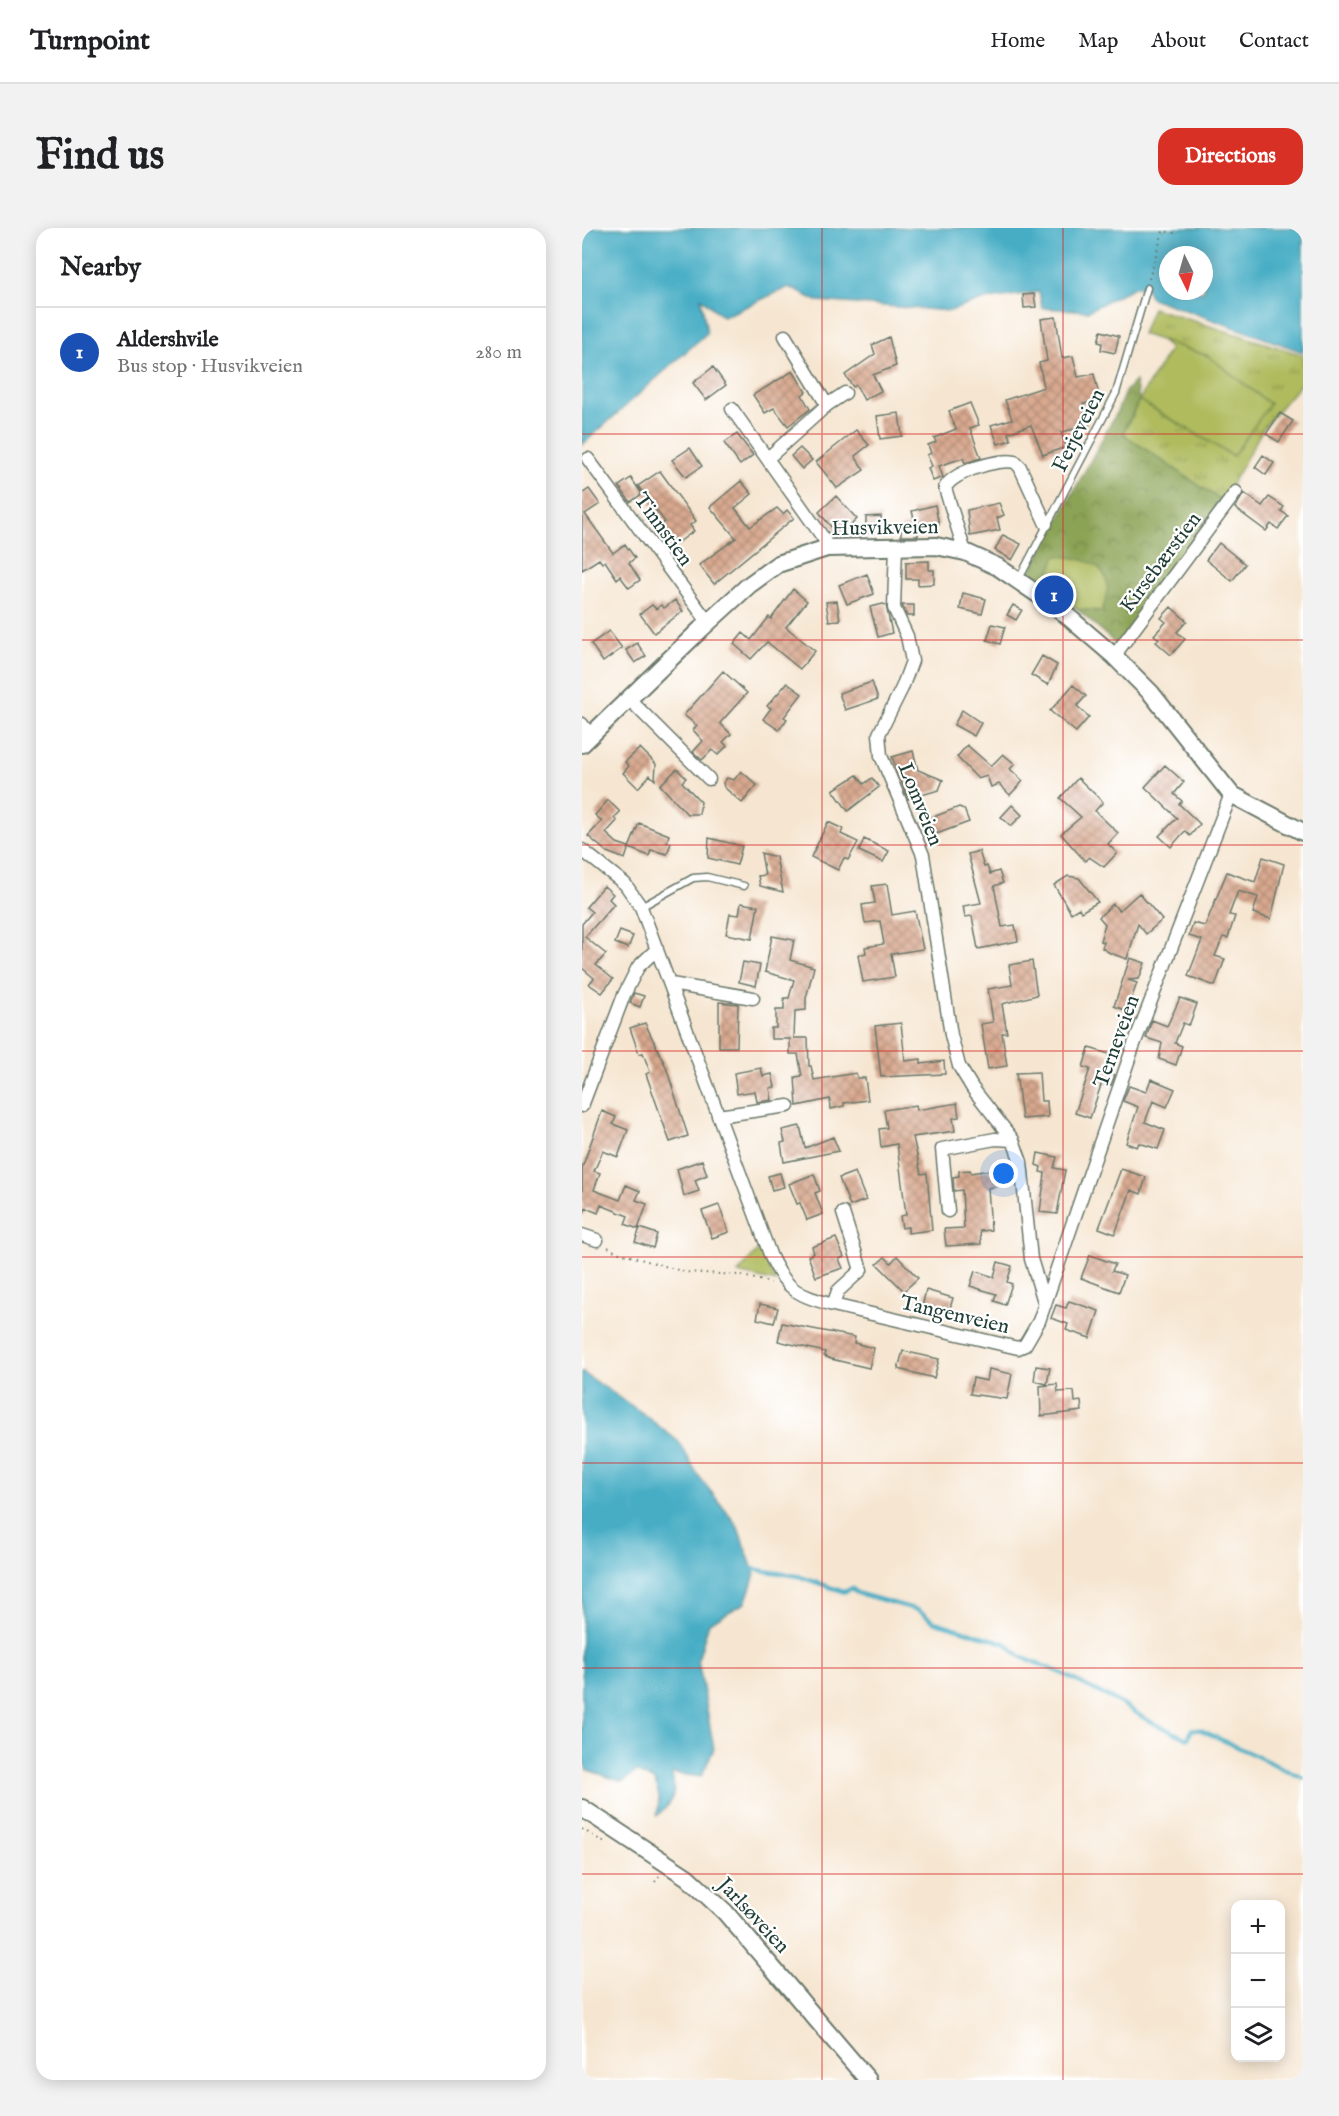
<!DOCTYPE html>
<html lang="en">
<head>
<meta charset="utf-8">
<style>
	:root { --surface:#fff; --page:#f2f2f2; --text:#202124; --muted:#757577; --line:#e0e0e0; --accent:#d93025 }
	body { margin:0; font-family:"IM FELL English",serif; background:var(--page); color:var(--text) }
	.controls { position:absolute; right:18px; bottom:18px; display:grid; overflow:hidden; border-radius:12px; box-shadow:0 3px 15px #0003 }
	.controls button { width:54px; height:54px; display:grid; place-items:center; padding:0; border:0; border-bottom:2px solid var(--line); background:var(--surface); color:var(--text); font:30px sans-serif }
	.compass { position:absolute; left:577px; top:18px; width:54px; height:54px; border-radius:50%; background:var(--surface); box-shadow:0 3px 15px #0003; rotate:175deg }
	.you { position:absolute; left:422px; top:946px; width:21px; height:21px; margin:-15px; border:4px solid #fff; border-radius:50%; background:#1a73e8; box-shadow:0 0 0 9px #1a73e833 }
	.badge { display:grid; place-items:center; width:39px; height:39px; border-radius:50%; background:var(--accent); color:#fff; font-size:20px; font-weight:700 }
	.pin { position:absolute; translate:-50% -50%; border:3px solid #fff; box-shadow:0 2px 6px #0006 }
	.list { margin:0; padding:0; list-style:none }
	h2 { display:flex; justify-content:space-between; align-items:center; height:78px; margin:0; padding:0 24px; font-size:26px }
	h2 small { font-size:20px; font-weight:400; color:var(--muted) }
	.list li { display:grid; grid-template-columns:39px 1fr auto; gap:18px; align-items:center; box-sizing:border-box; height:90px; padding:0 24px; border-top:2px solid var(--line) }
	.list b { display:block; font-size:22px; white-space:nowrap }
	.list p { margin:0; font-size:20px; white-space:nowrap; color:var(--muted) }
	.list em { font-size:20px; font-style:normal; color:var(--muted) }
	.icon { flex:none; width:33px; height:33px; fill:none; stroke:currentColor; stroke-width:2; stroke-linecap:round; stroke-linejoin:round }
	.map { position:relative; flex:none; width:721px; height:1852px; overflow:hidden; border-radius:18px }
	header { display:flex; align-items:center; gap:36px; box-sizing:border-box; height:84px; padding:0 30px; background:var(--surface); border-bottom:2px solid var(--line) }
	header strong { font-size:28px }
	nav { display:flex; gap:33px; margin-inline-start:auto; font-size:21px }
	.intro { display:flex; align-items:center; justify-content:space-between; box-sizing:border-box; height:144px; padding:0 36px }
	h1 { margin:0; font-size:42px }
	.button { padding:15px 27px; border-radius:18px; background:var(--accent); color:#fff; font-size:21px; font-weight:700 }
	main { display:flex; gap:36px; padding:0 36px }
	aside { flex:1; background:var(--surface); border-radius:18px; box-shadow:0 3px 15px #0003 }
	.map>svg:first-child { display:block }
	.grass { fill:url(#grass-tufts); stroke:#677c48; stroke-width:1.5 }
	.forest { fill:url(#forest-crowns); stroke:#557044; stroke-width:1.5 }
	.park { fill:#afbb5d; stroke:#677c48; stroke-width:1.5 }
	.water { fill:#46adc5; stroke:#32757c; stroke-width:1.5; fill-rule:evenodd }
	.lines { fill:none; stroke-linecap:round; stroke-linejoin:round }
	.stream { stroke:#46adc5; stroke-width:4 }
	.ferry { stroke:#2d6467; stroke-width:1.5; stroke-dasharray:8 6; stroke-linecap:butt }
	.building { fill:url(#building-cross-hatch) }
	.lane-casing { stroke:#6a786b; stroke-width:9 }
	.street-casing { stroke:#6a786b; stroke-width:15 }
	.secondary-casing { stroke:#6a786b; stroke-width:20 }
	.path { stroke:#6a786b; stroke-width:2; stroke-dasharray:1.5 4.5; stroke-linecap:butt }
	.lane { stroke:#fff; stroke-width:6 }
	.street { stroke:#fff; stroke-width:12 }
	.secondary { stroke:#fff; stroke-width:16 }
	.grid { fill:none; stroke:#d62828; stroke-width:1.5; stroke-opacity:0.55 }
	.labels { text-anchor:middle; stroke-width:4.5; stroke-linejoin:round; paint-order:stroke }
	.street-label { font-size:21px; fill:#1f3d34; stroke:#fff }
</style>
</head>
<body>
<header>
<strong>Turnpoint</strong>
<nav><a>Home</a><a>Map</a><a>About</a><a>Contact</a></nav>
</header>
<div class="intro"><h1>Find us</h1><a class="button">Directions</a></div>
<main>
<aside>
<h2>Nearby<small></small></h2>
<ul class="list">
<li><span class="badge" style="background:#1a4fb4">1</span><div><b>Aldershvile</b><p>Bus stop · Husvikveien</p></div><em>280 m</em></li>
</ul>
</aside>
<div class="map">
<svg width="721" height="1852" viewBox="0 0 721 1852">
	<defs>
		<pattern id="grass-tufts" width="24" height="20" patternUnits="userSpaceOnUse" patternTransform="scale(1.5)"><rect width="24" height="20" fill="#afbb5d"/><path d="M3 7l-1-3M5 7V3M7 7l1-3M15 17l-1-3M17 17v-4M19 17l1-3" fill="none" stroke="#8e994e"/></pattern>
		<pattern id="forest-crowns" width="20" height="18" patternUnits="userSpaceOnUse" patternTransform="scale(1.5)"><rect width="20" height="18" fill="#8ba354"/><path d="M2 6a3 3 0 1 1 6 0M12 15a3 3 0 1 1 6 0" fill="none" stroke="#718646"/></pattern>
		<pattern id="building-cross-hatch" width="8" height="8" patternUnits="userSpaceOnUse" patternTransform="scale(1.5)"><rect width="8" height="8" fill="#d9a98f"/><path d="M0 0l8 8M0 8l8-8" fill="none" stroke="#af8b76"/></pattern>
	</defs>
	<rect width="100%" height="100%" fill="#fff"/>
	<filter id="ink" filterUnits="userSpaceOnUse"><feTurbulence type="fractalNoise" baseFrequency=".0167" numOctaves="2"/><feDisplacementMap in="SourceGraphic" scale="12" xChannelSelector="R" yChannelSelector="G"/><feConvolveMatrix kernelMatrix="1 2 1 2 8 2 1 2 1" color-interpolation-filters="sRGB"/></filter>
	<filter id="wash" filterUnits="userSpaceOnUse"><feTurbulence type="fractalNoise" baseFrequency=".008" numOctaves="4" result="noise"/><feDisplacementMap in="SourceGraphic" scale="24" xChannelSelector="R" yChannelSelector="G"/><feGaussianBlur stdDeviation="1.35" result="paint"/><feColorMatrix in="noise" values="0 0 0 0 0 0 0 0 0 0 0 0 0 0 0 0 0 1.4 0 .05"/><feComposite in="paint" operator="in"/></filter>
	<g filter="url(#wash)">
		<rect width="100%" height="100%" fill="#f6e6d1"/>
		<!-- grass -->
		<path class="grass" d="M570,80l151,47v26l-39,46 -42,74 -99,-67 16,-34 94,56 -25,-100 -66,-22z"/>
		<!-- forest -->
		<path class="forest" d="M553,153l4,19 -16,34 99,67 -105,144 -40,-36 25,2 -46,-55 -11,29 -22,-10 9,-7 85,-156 8,-20z"/>
		<!-- park -->
		<path class="park" d="M579,112l47,16 62,48 -37,52 -94,-56 31,-51z
			M474,328c37,2 63,13 46,55l-25,-2 -32,-24z
			M178,1020l16,34 -38,-9z"/>
		<!-- water -->
		<path class="water" d="M0,0h721v124l-152,-54 -5,-10 -12,-1 -46,24 -46,-3 -3,-16 -57,8 -32,11 -133,-10 -28,-14 -66,30 -22,-19 6,35 -125,112zM586,27h36v36h-36z
			M0,1144l59,40 38,30 19,33 39,50 18,50 -10,28 -36,20 -11,37 16,89 -13,28 -29,-4c4,20 2,29 -15,43l2,-19 -4,-16 -19,-9 -13,10 -36,-12 -5,-11z"/>
		<g class="lines">
			<!-- stream -->
			<path class="stream" d="M171,1341l45,7 46,16 8,-4 5,5 61,17 17,12 70,21 16,14 38,15 61,31 29,18 39,18 4,-10 9,1 102,48"/>
			<!-- ferry -->
			<path class="ferry" d="M581,0v3"/>
		</g>
		<g id="blocks">
			<!-- building -->
			<path class="building" d="M452,66l2,13 -12,1 -1,-13z
				M474,89l6,41 11,-2 5,21 16,-3 6,26 -17,4 5,22 -27,6 5,15 -23,8 -12,-30 -23,8 3,7 -13,4 -7,-19 21,-6 -7,-19 39,-13 -5,-24 8,-2 -6,-42z
				M519,103l18,5 -4,17 -14,-3 1,-7 -4,-1z
				M307,109l7,29 -23,9 8,16 -17,9 -8,-15 -3,2 -8,-12 30,-21 -3,-9z
				M131,139l13,18 -20,15 -13,-17z
				M211,143l13,21 -4,3 8,14 -22,17 -14,-18 -9,5 -12,-18z
				M388,175l9,22 -9,3 11,30 -16,5 -2,-5 -24,8 4,11 -10,4 -5,-13 4,-2 -5,-11 4,-2 -3,-8 8,-3 -2,-4 22,-9 -7,-18z
				M317,185l3,23 -22,3 -3,-23z
				M698,185l13,8 -14,21 -13,-8z
				M274,202l13,15 -14,11 9,14 -27,18 -21,-26z
				M155,206l16,21 -13,10 -16,-22z
				M108,220l12,18 -16,11 -14,-17z
				M218,220l12,12 -10,9 -11,-13z
				M681,227l11,8 -8,12 -11,-8z
				M78,243l36,50 -6,4 4,6 -22,16 -14,-21 7,-4 -27,-36z
				M49,250l11,16 -12,8 -11,-16z
				M159,253l11,13 -17,14 15,19 27,-19 6,6 4,-4 7,8 -80,66 -15,-19 37,-27 -26,-31z
				M7,261l11,15 -15,10 28,39 12,-9 10,14 -6,5 11,17 -11,8 -9,-12 -3,3 -12,-18 -3,2 -3,-4 -17,11v-76z
				M662,265l18,13 7,-9 15,10 -3,4 7,5 -10,13 -7,-5 -5,7 -31,-23z
				M254,268l21,23 -10,10 -3,-4 -8,8 -17,-21z
				M417,275l5,12 -7,3 3,12 -30,6 -3,-26z
				M353,277l4,20 -21,5v6h-17v-9h15l-4,-16z
				M299,288l1,16 -16,1v-16z
				M421,307l18,9 -9,16 -17,-10z
				M637,315l26,21 -13,17 -26,-21z
				M347,333v9h5v14l-16,1v-6h-12v-17z
				M285,346l7,20 -27,10 -8,-19z
				M211,361l14,12 -21,26 29,24 -15,18 -33,-27 -16,17 -17,-15 9,-11 8,7 18,-23 2,2z
				M381,365l23,6 -4,15 -22,-5z
				M93,372l8,11 -29,22 -14,-19 12,-9 4,4 5,-4 3,3z
				M255,373l3,19 -11,1 -3,-19z
				M301,376l3,1 6,28 -14,4 -8,-30z
				M320,377h12v11h-7z
				M431,377l9,5 -6,10 -9,-5z
				M589,379l16,14 -10,11 8,7 -14,16 -15,-13 3,-3 -5,-4 12,-13 -5,-4z
				M410,396l13,3 -5,17 -13,-4z
				M27,403l13,17 -19,14 -12,-18z
				M55,415l9,13 -11,7 -9,-13z
				M460,428l15,9 -9,20 -17,-10z
				M141,443l24,22 -27,30 11,11 -8,8 4,4 -9,9 -6,-5 -10,10 -9,-8 10,-11 -10,-11 4,-4 -13,-11z
				M290,454l6,17 -33,11 -6,-17z
				M205,455l15,11 -18,23 3,2 -8,11 -16,-11 8,-11 -4,-2z
				M491,457l13,11 -9,10 12,11 -13,15 -26,-21z
				M380,482l19,13 -7,13 -20,-11z
				M385,517l24,21 12,-12 12,10 -5,5 13,12 -13,14 -11,-11 -8,3 -4,-11 -9,3 -21,-22z
				M58,520l16,16 -1,16 -5,-5 -12,13 -15,-15 6,-7 -4,-4z
				M331,523l5,19 25,10 -4,10 -31,9 -16,-42z
				M583,537l19,17 -10,12 8,7 -3,3 21,20 -10,12 -5,-5 -14,16 -12,-11 18,-18 -32,-31z
				M95,541l9,9 -4,4 19,20 -2,12h-12l-27,-29z
				M159,543l16,14 -15,18 -18,-16 -1,-4 4,-5 7,2z
				M275,547l7,9 8,-6 7,9 -31,24 -15,-21z
				M496,550l25,24 -8,9 23,22 -10,11 9,9 -13,14 -15,-10 -4,4 -24,-27 20,-17 -21,-19z
				M26,572l12,12 -6,6 3,3 -11,12 11,10 12,4 -4,12 -18,-7 -19,-16 14,-15 -7,-6z
				M430,577l10,10 -11,11 -10,-9z
				M377,579l5,2 5,13 -38,14 -8,-15z
				M246,594l15,7 -2,5 17,8 -7,13 -3,5 -4,-2 -6,12 -27,-13z
				M57,595l30,12 -2,7 4,1 -4,11 -16,-4 -2,6 -20,-8z
				M127,610l33,8 -5,19 -29,-7z
				M282,611l25,12 -6,11 -24,-11z
				M397,623l5,16 3,-1 3,8 9,-3 4,12 -9,3 8,41 13,-2 3,16 -40,8 -6,-33 -7,1 -2,-11 18,-3 -13,-49z
				M179,625l15,4 7,35 -23,-6 -2,-10 7,-1z
				M681,629l21,7 -13,55 -18,-6 5,-16 -20,-6 -9,24 6,1 -7,22 -5,-1 -8,19 10,3 -10,27 -27,-10 14,-36 -13,-4 4,-13 12,3 22,-54 28,10z
				M486,648l11,2 19,24 -17,10 -2,-4 -8,5 -17,-28z
				M305,656l5,31 23,-4 8,38 -32,5 4,23 -32,5 -5,-27 8,-2 -1,-6 19,-3 -4,-23 -15,2 -3,-18 13,-2 -3,-17z
				M22,658l9,8 -4,5 5,5 -29,33 21,17 -10,11 17,14 -11,14 -13,-9 5,-6 -12,-10v-44l10,-12 -6,-5z
				M557,665l23,27 -16,14 -8,-10 -11,35 -17,-6 -8,-5 2,-6 -4,-1 5,-17 -6,-7 14,-13 6,7z
				M159,675l17,3 -6,33 -26,-5 4,-20 9,1z
				M38,703l13,5 -5,12 -13,-5z
				M190,708l22,4 -4,20 24,7 -8,31v12l-11,1 -1,27h14l1,28h2l3,14 42,-7 1,5h8l3,22 -24,3v3l-13,3 -1,-10 -33,7 -2,-29 7,-1 -4,-22h-8v-15h-19v-11h5v-18h8v-12h5l5,-18 -29,-8z
				M548,730l15,5 -6,16 -11,1 9,3 -10,28 -13,-5z
				M450,733l5,34 -35,9 5,29h-5l5,33 -19,3 -7,-45 12,-2 -5,-33 24,-4 -3,-20z
				M161,734l17,3 -4,21 -17,-4z
				M52,765l10,3 -4,11 -10,-4z
				M598,770l17,6 -7,19 -2,2 -5,-2 -8,20 7,3 -6,19 -17,-6 3,-16 -16,-5 6,-18 15,6z
				M137,774l19,2 -1,43h-18z
				M63,795l21,44 22,69 -18,6 -24,-68 4,-2 -7,-19 -4,1 -9,-26z
				M319,795l4,38 16,-2v5l23,-3 1,13 -64,3 -6,-51z
				M507,820l20,6 -4,18 10,3 -4,10 -9,-3 -12,36 -15,-5 15,-44 -7,-2z
				M179,840l2,8 9,-2 3,13 -5,1 2,12 -15,2 -2,-11 -18,3 -3,-21z
				M457,844l2,29h6l1,16 -26,2 -6,-46z
				M569,851l24,10 -8,18 -14,-6 -8,21 20,8 -7,19 -19,-6 -2,4 -11,-4 12,-36 -15,-6 6,-15 17,6z
				M375,875l2,14 -6,1 2,13 -42,6 8,37 6,-1 5,57 -24,3v-6l-6,1 -2,-12 6,-1 -9,-71 -16,3 -2,-18 8,-1 -3,-18 32,-5 1,5z
				M20,883l14,6 -3,7 15,6 -10,27 -15,-6 -9,20 6,2 -6,17 26,10 6,-15 14,6 -4,9 11,4 -9,25 -13,-5 3,-8 -27,-11 -3,8 -12,-5 -4,9v-49z
				M218,898l5,22 28,-11 6,14 -55,11 -3,-19 4,-1 -3,-12z
				M456,925l19,4 -3,11 11,2 -8,44 -17,-2 5,-39 -5,-1 1,-5 -5,-2z
				M120,932l5,15 -12,5 4,11 -15,5 -7,-27z
				M539,941l25,8 -5,17 -10,-4 -16,44 -16,-6z
				M388,942l1,3 19,-3v4l7,-1 2,13 -11,2 3,42 -11,1 1,13 -35,2 -2,-17 20,-1 -2,-38 -8,1 -1,-14 6,-1v-5z
				M273,944l11,28 -16,6 -11,-28z
				M198,945l4,14 -12,3 -4,-14z
				M232,946l6,17 -5,2 8,21 -16,6 -7,-17 -3,1 -8,-20z
				M137,977l10,27 -17,6 -10,-27z
				M58,1000l17,6 -4,14 -18,-6z
				M254,1010l8,19 -5,2 4,9 -27,9 -8,-21 6,-3 -2,-6z
				M508,1027l25,9 -3,7 13,4 -6,17 -38,-14z
				M315,1028l21,22 -14,13 -27,-27 8,-7 6,6z
				M416,1034l14,4 -5,16 5,2 -7,21 -11,-4 2,-7 -26,-8 5,-15 19,6z
				M344,1062l27,8 -5,17 -26,-8z
				M487,1073l30,10 -9,27 -24,-8 2,-6 -17,-6 5,-13 10,3z
				M178,1076l18,4 -4,15 -17,-4z
				M200,1095l73,14 -1,6 20,5 -5,20 -38,-9 -7,-3 1,-4 -47,-11z
				M321,1123l36,8 -5,19 -36,-9z
				M454,1138l14,2 -3,16 -13,-3z
				M407,1141l23,5 -5,25 -37,-5 3,-16 14,3z
				M475,1156l1,8 16,-1 1,11 6,-1 1,10 -41,5 -1,-30z"/>
		</g>
	</g>
	<g filter="url(#ink)">
		<use href="#blocks" fill-opacity="0" stroke="#6a786b" stroke-width="1.5"/>
		<g class="lines">
			<!-- lane casing -->
			<g class="lane-casing">
				<path id="lane" d="M437,351l97,-186 31,-105
					M59,679l52,-29 14,-1 37,9"/>
			</g>
			<!-- street casing -->
			<g class="street-casing">
				<path id="street" d="M245,177l18,-12
					M150,181l92,130 3,9
					M186,230l59,-53 -42,-69
					M6,231l120,163
					M314,317l-2,63 13,28 5,25 -10,27 -23,46 2,22 42,99 28,180 8,31 14,23 40,51 8,22 10,97 14,46
					M383,324l-20,-64c7,-16 54,-30 70,-26l5,5 26,57
					M532,428l122,-164
					M47,471l80,80
					M0,496l9,12
					M0,622l43,34 16,23 130,350c16,34 27,38 62,48l185,43 7,-3 14,-24 94,-274 98,-253
					M89,756l82,14
					M0,878l42,-111 14,-28 19,-18
					M136,888l70,-10
					M366,983l-6,-62 53,-10 18,1
					M0,1007l15,5
					M251,1077l5,-14 23,-21 -18,-57"/>
			</g>
			<!-- secondary casing -->
			<g class="secondary-casing">
				<path id="secondary" d="M0,516l119,-115 48,-44 29,-21 49,-16 109,-2 29,6 33,15 60,41 56,48 37,37 80,101 72,38
					M0,1580l105,69 38,35 143,168"/>
			</g>
			<!-- path -->
			<path class="path" d="M567,51l14,-48 12,2
				M26,1019l8,5 69,20 54,3 32,8
				M0,1601l23,14
				M73,1654l4,-6"/>
			<!-- lane -->
			<use href="#lane" class="lane"/>
			<!-- street -->
			<use href="#street" class="street"/>
			<!-- secondary -->
			<use href="#secondary" class="secondary"/>
		</g>
	</g>
	<!-- grid -->
	<path class="grid" d="M240,0v1852M481,0v1852M0,206h721M0,412h721M0,617h721M0,823h721M0,1029h721M0,1235h721M0,1440h721M0,1646h721"/>
	<g class="labels">
		<!-- street labels -->
		<g class="street-label">
			<text transform="translate(496 202) rotate(-63)" y="7">Ferjeveien</text>
			<text transform="translate(303 299) rotate(-1)" y="7">Husvikveien</text>
			<text transform="translate(82 301) rotate(54)" y="7">Tinnstien</text>
			<text transform="translate(578 334) rotate(-53)" y="7">Kirsebærstien</text>
			<text transform="translate(339 576) rotate(68)" y="7">Lomveien</text>
			<text transform="translate(534 813) rotate(-70)" y="7">Terneveien</text>
			<text transform="translate(373 1086) rotate(13)" y="7">Tangenveien</text>
			<text transform="translate(172 1687) rotate(47)" y="7">Jarlsøveien</text>
		</g>
	</g>
</svg>
<div class="controls">
<button>+</button>
<button>−</button>
<button><svg class="icon" aria-label="layers" viewBox="0 0 24 24"><path d="M12 4l9 5-9 5-9-5zM3 14l9 5 9-5"/></svg></button>
</div>
<svg class="compass" viewBox="-18 -18 36 36"><path d="M0-13l5 13h-10z" fill="#e53935"/><path d="M0 13l5-13h-10z" fill="#757577"/></svg>
<div class="you"></div>
<div class="pin badge" style="left:472px;top:367px;background:#1a4fb4">1</div>
</div>
</main>
</body>
</html>
